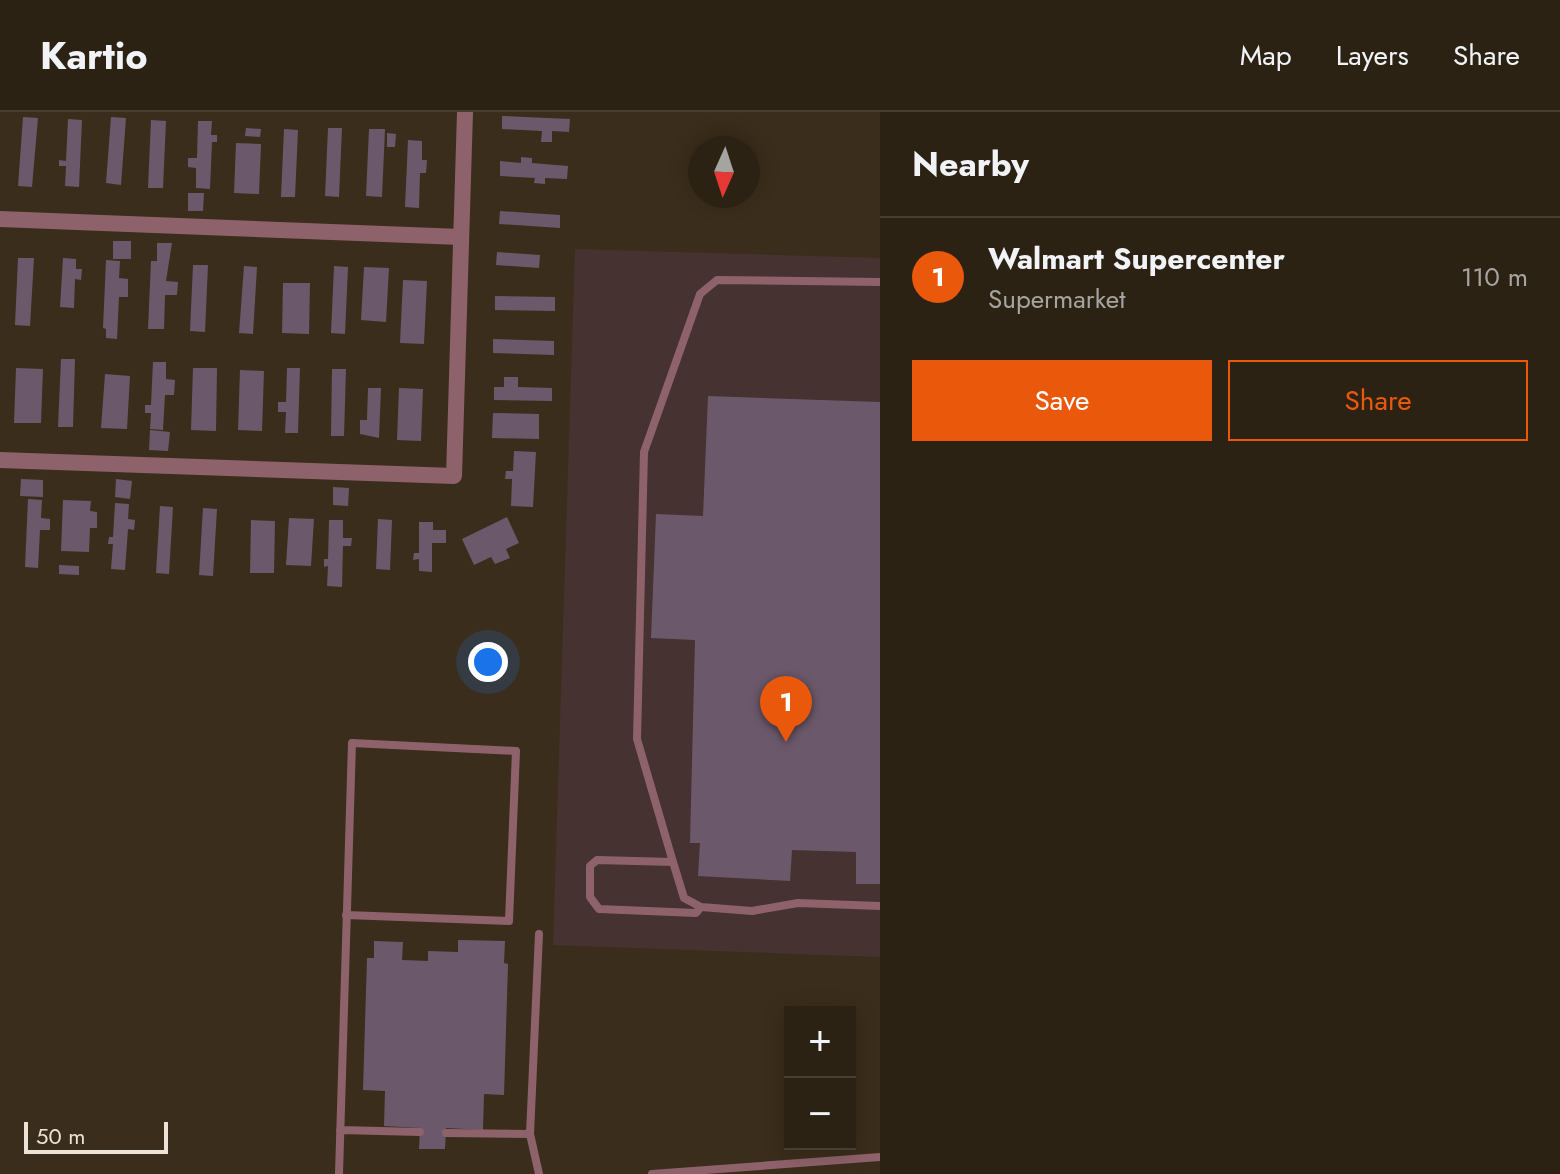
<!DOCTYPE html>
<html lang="en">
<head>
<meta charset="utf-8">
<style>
	:root { --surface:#2c2214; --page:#342a1d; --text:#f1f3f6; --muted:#a6a4a0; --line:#483f34; --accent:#ea580c }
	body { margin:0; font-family:Jost,sans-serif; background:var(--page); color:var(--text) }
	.controls { position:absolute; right:24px; bottom:24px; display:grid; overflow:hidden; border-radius:0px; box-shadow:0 4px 20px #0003 }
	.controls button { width:72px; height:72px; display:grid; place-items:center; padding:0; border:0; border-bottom:2px solid var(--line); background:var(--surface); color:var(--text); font:40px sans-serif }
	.compass { position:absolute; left:688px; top:24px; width:72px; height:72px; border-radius:50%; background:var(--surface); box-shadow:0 4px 20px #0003; rotate:183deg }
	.scale { position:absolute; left:24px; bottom:20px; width:144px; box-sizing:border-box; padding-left:8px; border:4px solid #ece3d8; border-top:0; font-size:22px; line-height:28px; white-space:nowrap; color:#ece3d8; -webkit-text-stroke:6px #3b2d1b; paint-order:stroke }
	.you { position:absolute; left:488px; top:550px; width:28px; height:28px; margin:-20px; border:6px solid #fff; border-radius:50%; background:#1a73e8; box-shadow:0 0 0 12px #1a73e833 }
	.badge { display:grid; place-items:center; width:52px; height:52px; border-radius:50%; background:var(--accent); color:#fff; font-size:26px; font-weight:700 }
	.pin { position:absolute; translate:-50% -66px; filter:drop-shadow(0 2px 4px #0008) }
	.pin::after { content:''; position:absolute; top:42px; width:28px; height:24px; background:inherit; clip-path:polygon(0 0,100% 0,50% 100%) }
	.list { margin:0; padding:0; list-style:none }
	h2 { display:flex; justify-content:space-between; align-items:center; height:104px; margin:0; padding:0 32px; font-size:34px }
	h2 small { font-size:26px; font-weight:400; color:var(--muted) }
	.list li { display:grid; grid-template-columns:52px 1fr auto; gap:24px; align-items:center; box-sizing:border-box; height:120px; padding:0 32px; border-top:2px solid var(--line) }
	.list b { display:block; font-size:30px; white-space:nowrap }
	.list p { margin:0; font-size:26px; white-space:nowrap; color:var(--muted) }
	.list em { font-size:26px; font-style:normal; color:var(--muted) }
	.actions { display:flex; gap:16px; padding:24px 32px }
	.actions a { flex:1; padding:18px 0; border:2px solid var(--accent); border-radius:0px; text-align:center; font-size:28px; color:var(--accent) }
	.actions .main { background:var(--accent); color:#fff }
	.map { position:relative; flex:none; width:880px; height:1062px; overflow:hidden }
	header { display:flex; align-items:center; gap:48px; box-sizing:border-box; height:112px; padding:0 40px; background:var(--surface); border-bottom:2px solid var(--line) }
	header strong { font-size:38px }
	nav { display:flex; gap:44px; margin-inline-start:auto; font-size:28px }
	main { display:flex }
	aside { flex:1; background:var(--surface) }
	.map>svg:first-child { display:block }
	.commercial { fill:#463230 }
	.building { fill:#6b596b }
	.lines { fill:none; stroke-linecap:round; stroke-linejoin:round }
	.lane { stroke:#8e626a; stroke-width:8 }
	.street { stroke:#8e626a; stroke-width:16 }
</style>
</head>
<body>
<header>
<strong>Kartio</strong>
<nav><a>Map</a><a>Layers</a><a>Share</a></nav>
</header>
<main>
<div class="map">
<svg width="880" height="1062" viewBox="0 0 880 1062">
	<rect width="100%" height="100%" fill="#3b2d1b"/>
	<!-- commercial -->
	<path class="commercial" d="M575,137l305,9v699l-327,-12z"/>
	<!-- building -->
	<path class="building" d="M502,4l68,3 -1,13 -17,-1v11h-11l1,-11 -40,-2z
		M23,5l15,1 -6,69 -14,-1z
		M111,5l15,1 -5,67 -15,-2z
		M68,7l14,1 -3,67 -14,-1 1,-20h-7v-6l7,1z
		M151,8l15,1 -3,67h-15z
		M198,9h14l-1,14h6v7h-5l-2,47 -14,-1v-20l-8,-1v-9h9z
		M246,16l15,1 -1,8 -15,-1z
		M328,16h14l-3,69 -14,-1z
		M284,17l14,1 -3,67h-14z
		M369,17h16l-3,68 -16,-1z
		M387,21l9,1 -1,13h-8z
		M408,28l14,1v19h5l-1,13h-6l-1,35 -14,-1z
		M236,31l25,1 -2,50 -25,-1z
		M521,45l11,1v5l36,3 -1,13 -22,-1v6l-11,-1 1,-5 -35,-2v-15l21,2z
		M188,81h16l-1,18h-15z
		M500,99l60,4v13l-61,-4z
		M113,129h18v18h-18z
		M157,131h15l-6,38 12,1 -1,13h-12l-1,34h-16l3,-68h6z
		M497,140l43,3 -1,13 -43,-3z
		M18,146h16l-4,68 -15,-1z
		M63,146l13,1v10h6l-1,11 -6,-1 -1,29 -14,-1z
		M106,148l14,1 -1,17 9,1v18h-9l-2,42 -11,-1v-9l-3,-1z
		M193,153h15l-3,67 -15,-1z
		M244,154l13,1 -4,67 -14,-1z
		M334,154l14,1 -3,67 -14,-1z
		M364,155l25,1 -3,54 -25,-2z
		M403,168l24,1 -3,63 -24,-1z
		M283,171h27l-1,51 -27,-1z
		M495,184l60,1v14l-60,-1z
		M493,227l61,2v14l-61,-2z
		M61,247h14l-2,68h-15z
		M153,250h13v17l9,1 -1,15h-9l-2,35 -13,-1 1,-16h-6v-8h6z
		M16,256l27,1 -2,54h-27z
		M193,256h24l-1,63 -25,-1z
		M287,256h13l-2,65h-13l1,-21h-8v-10h8z
		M332,257h14l-2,67h-13z
		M240,258l24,1 -2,60 -24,-1z
		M105,262l25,2 -3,53 -26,-1z
		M504,265h14v10l34,1v13l-58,-1v-13h10z
		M368,276h13l-2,50 -19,-4v-14h7z
		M399,276l24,1 -2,52 -24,-1z
		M708,284l172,6v482h-24v-32l-64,-2 -2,31 -92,-5 2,-33h-10l5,-203 -44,-2 5,-124 47,2z
		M493,301l46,1v25l-47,-1z
		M150,318l20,2 -2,19 -19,-1z
		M514,339l22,1 -3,55 -22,-1 1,-27h-7l1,-8h7z
		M21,367l22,1v17l-23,-1z
		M116,367l16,2 -2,18 -15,-2z
		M333,375l16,1 -1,18 -15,-1z
		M28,387l14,1 -1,18 9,1v11h-10l-2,38 -13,-1z
		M63,388l28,1 -1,10 7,1v16h-7l-1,24 -28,-1z
		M115,391l14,1 -1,15 7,1 -1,10 -6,-1 -3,41 -14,-1 2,-25h-5l1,-7h4z
		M160,394l13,1 -4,67 -13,-1z
		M203,396l14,1 -4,67 -14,-1z
		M507,405l12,26 -13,6 4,9 -15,6 -4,-7 -17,8 -12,-26z
		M289,406l25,1 -3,47 -25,-1z
		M378,407l14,1 -2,50 -14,-1z
		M251,408l24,1 -1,52h-24z
		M329,408h14v18h9l-1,8h-8l-1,41 -15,-1 1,-20 -4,1v-8h4z
		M419,410h14v8h13v13h-14v29l-13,-1v-12l-6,1 1,-7h5z
		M59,453l20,1v9l-20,-1z
		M458,828l47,1 -1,22 4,1 -4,131 -20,-1 -1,36 -37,-2 -1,21h-26l1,-21 -36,-2 1,-35 -22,-1 4,-132h7v-17l29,1 -1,18 26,1v-10l30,1z"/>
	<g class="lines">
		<!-- lane -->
		<path class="lane" d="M880,170l-163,-2 -17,14 -56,158 -7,287 36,123 -76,-2 -7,6v31l9,12 97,4 5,-6 51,4 46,-8 82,3
			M673,750l11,36 17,9
			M539,822l-9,200 9,40
			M340,1018l80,2
			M446,1021l84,1
			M339,1062l13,-431 164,8 -7,170 -163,-6
			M652,1062l228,-17"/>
		<!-- street -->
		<path class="street" d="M0,107l461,18
			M0,348l454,16 11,-364"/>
	</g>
</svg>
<div class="controls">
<button>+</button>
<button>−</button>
</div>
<svg class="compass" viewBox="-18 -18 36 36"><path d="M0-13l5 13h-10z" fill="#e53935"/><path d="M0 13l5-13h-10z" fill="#a6a4a0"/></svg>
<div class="scale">50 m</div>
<div class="you"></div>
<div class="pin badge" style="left:786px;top:630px">1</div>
</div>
<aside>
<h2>Nearby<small></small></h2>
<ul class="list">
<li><span class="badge">1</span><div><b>Walmart Supercenter</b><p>Supermarket</p></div><em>110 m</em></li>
</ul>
<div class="actions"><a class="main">Save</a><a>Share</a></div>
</aside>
</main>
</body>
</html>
